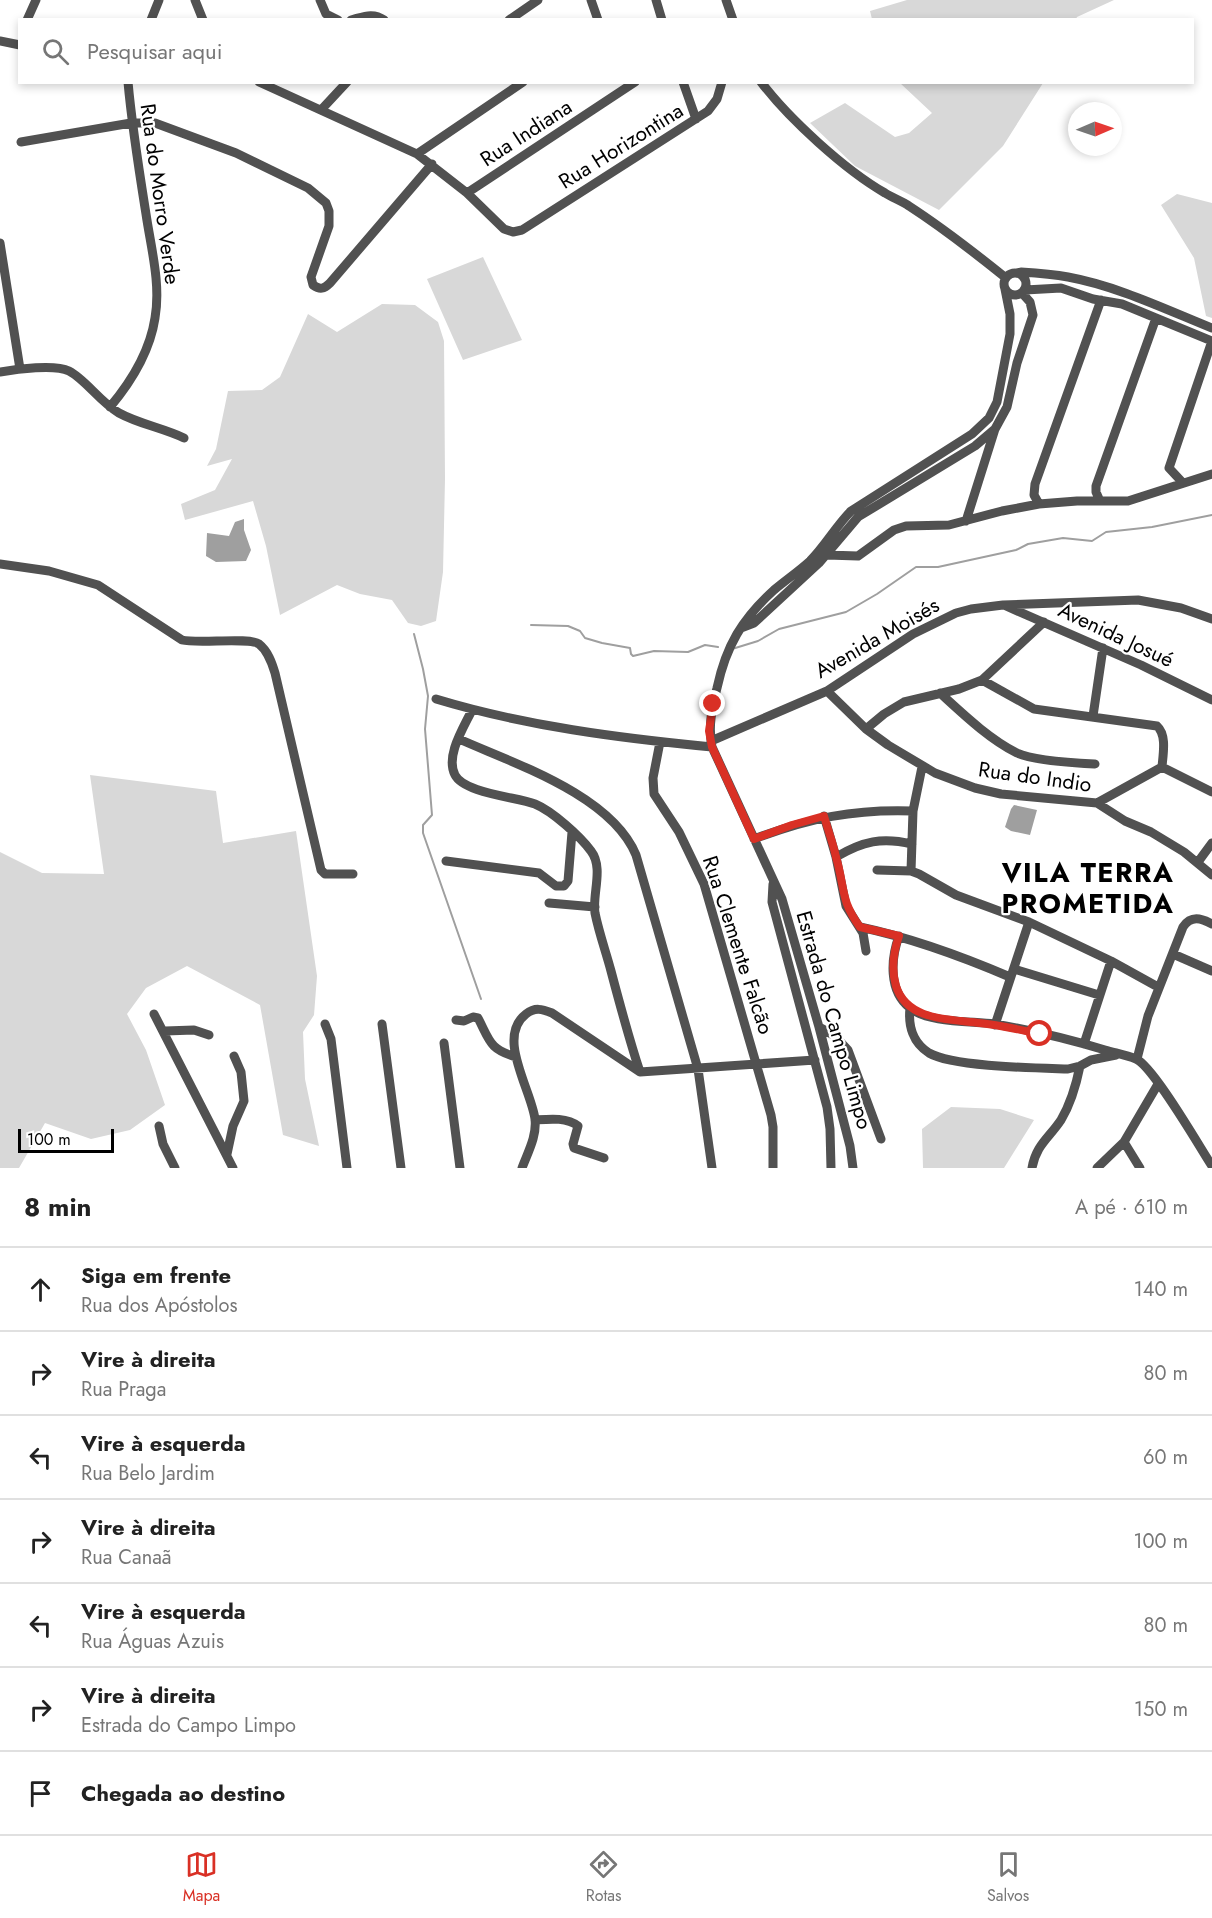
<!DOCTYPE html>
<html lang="pt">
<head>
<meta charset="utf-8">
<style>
	:root { --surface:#fff; --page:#f2f2f2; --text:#222; --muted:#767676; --line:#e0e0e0; --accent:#d93025 }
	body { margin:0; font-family:Jost,sans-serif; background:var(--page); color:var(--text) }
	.compass { position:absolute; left:1068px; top:102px; width:54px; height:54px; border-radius:50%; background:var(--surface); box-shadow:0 3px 9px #0003; rotate:88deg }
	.scale { position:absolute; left:18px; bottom:15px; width:96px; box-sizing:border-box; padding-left:6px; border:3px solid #000; border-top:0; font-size:16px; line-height:21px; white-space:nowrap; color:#000; -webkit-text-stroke:4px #fff; paint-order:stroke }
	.stop { position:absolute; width:18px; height:18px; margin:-14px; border:4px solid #d93025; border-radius:50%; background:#fff }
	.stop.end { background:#d93025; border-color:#fff; box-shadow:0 2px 6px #0008 }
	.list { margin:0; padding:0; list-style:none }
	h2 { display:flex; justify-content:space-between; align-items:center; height:78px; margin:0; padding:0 24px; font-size:26px }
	h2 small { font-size:20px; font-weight:400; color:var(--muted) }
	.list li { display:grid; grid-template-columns:39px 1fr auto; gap:18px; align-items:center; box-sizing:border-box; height:84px; padding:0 24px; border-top:2px solid var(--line) }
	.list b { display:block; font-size:22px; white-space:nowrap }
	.list p { margin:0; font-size:20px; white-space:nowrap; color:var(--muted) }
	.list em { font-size:20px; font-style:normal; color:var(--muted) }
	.icon { flex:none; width:33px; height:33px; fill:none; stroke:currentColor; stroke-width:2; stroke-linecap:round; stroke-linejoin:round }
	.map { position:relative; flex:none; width:1212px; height:1168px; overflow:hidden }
	.search { position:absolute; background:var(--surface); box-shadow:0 3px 9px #0003; left:18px; right:18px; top:18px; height:66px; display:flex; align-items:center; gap:15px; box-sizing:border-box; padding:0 21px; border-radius:0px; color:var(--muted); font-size:22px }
	.sheet { height:666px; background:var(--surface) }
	nav { display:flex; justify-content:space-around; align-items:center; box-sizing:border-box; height:84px; border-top:2px solid var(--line); background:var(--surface); font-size:16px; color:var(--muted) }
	nav a { display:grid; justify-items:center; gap:3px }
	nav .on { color:var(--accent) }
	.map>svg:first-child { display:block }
	.green { fill:#d8d8d8 }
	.water { fill:#9f9f9f }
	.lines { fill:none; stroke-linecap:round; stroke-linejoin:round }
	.stream { stroke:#9f9f9f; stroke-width:2 }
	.minor { stroke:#515151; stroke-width:9 }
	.route { stroke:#d93025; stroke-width:8 }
	.labels { text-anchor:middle; stroke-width:4.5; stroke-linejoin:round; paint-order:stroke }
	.street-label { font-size:21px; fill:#000; stroke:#fff }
	.district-label { font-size:27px; font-weight:bold; letter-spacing:1.5px; fill:#000; stroke:#fff }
</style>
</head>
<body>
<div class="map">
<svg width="1212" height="1168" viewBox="0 0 1212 1168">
	<rect width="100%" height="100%" fill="#fff"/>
	<!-- green -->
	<path class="green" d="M907,0h207l-37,17 -1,2h-204l-2,-8z
		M900,83h143l-40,63 -64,64 -84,-44 -45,-43 35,-20 50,34 14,-4 23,-20z
		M1177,194l35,9v115l-6,-2 -12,-58 -33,-53z
		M483,257l39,83 -59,20 -36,-81z
		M382,304l33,1 23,17 6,19 1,138 -2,93 -7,49 -15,5 -13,-3 -16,-23 -32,-6 -23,-9 -57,30 -14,-69 -13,-45 -68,19 -4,-16 34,-14 17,-31 -25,7 9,-17 12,-58 34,-1 18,-13 28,-63 29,18z
		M90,775l126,16 7,52 73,-12 21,145 -3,39 -11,17 2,47 14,67 -36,-11 -23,-130 -73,-39 -41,22 -19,26 19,36 19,55 -35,25 -39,9 -46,-16 -26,45h-19v-316l42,21 62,1z
		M951,1107l49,2 34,11 -30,48h-81l-1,-39z"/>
	<!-- water -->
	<path class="water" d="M244,519v11l7,20 -5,11 -30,1 -10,-6 1,-23 22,3 6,-14z
		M1014,805l23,5 -7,25 -19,-4 -6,-4 6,-18z"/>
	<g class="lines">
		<!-- stream -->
		<path class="stream" d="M531,625l37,1 12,5 5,7 17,5 28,5 1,6 2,2 21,-5 34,1 17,-7 13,2
			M414,634l9,35 5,27 -3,33 7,86 -9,10v8l58,166
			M732,649l26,-8 21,-12 67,-17 31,-18 39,-27h22l78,-17 12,-6 35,-6 29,3 14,-9 46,-5 60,-12"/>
		<!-- minor -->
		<path class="minor" d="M195,0l8,20
			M320,0l6,14 12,6
			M591,0l7,20
			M656,0l6,20
			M726,0l7,20
			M27,20l9,-20
			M151,20l8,-20
			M351,20c12,-3 22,-8 33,0
			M509,20l29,-20
			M0,41l20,4
			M259,82l158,72 50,39 37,36 9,3 9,-2 186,-119 9,-12 5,-17
			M683,82l13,37
			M761,82c28,37 84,88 124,111 8,5 17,8 24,13 34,22 66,47 97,72
			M321,110l26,-28
			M21,142l110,-19h24l81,30 72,35 18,15 3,8v15l-18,51 2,8c7,5 11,4 17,-2l102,-119
			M417,154l106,-72
			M467,193l168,-111
			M0,243l20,126
			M1004 284a11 11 0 1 1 22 0a11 11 0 1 1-22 0Z
			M1017,273l4,-1c16,1 31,2 47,5 49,9 97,32 144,51
			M1025,290l36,-2 32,11 29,5 90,37
			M0,372c17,-3 55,-8 69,-1 16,8 31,31 50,42 20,11 44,15 65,25
			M110,407c21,-25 40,-56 45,-89 6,-34 -4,-70 -9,-104 -7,-44 -14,-87 -18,-132
			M1183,483l-14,-15 43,-127
			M1100,501l-4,-9v-6l60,-168
			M1039,504l-5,-9 1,-11 66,-184
			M966,521l29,-92
			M827,555l31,1 36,-26 12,-4 43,-1 53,-14 37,-7 38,-3h51l84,-27
			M0,564l49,7 49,14 84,55c16,4 67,-3 77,4 9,7 13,19 16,29l46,197 4,4h28
			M1006,606l135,59 71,35
			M741,628l13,-5 65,-60 39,-46 117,-71 20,-17 12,-22 10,-44 16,-48 -3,-13 -8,-9
			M982,680l52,29 123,17c10,9 6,28 5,41
			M827,691l39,38 22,16 47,28 40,15 26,6 96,9 28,18 26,11 33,20 28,23
			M940,693c23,21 49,46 77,60 17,8 58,10 78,11
			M436,699c89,27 183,39 276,48
			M472,710c-8,17 -27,46 -17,65 9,18 61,22 80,29 17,7 45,32 56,47 13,17 1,43 4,62 4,20 11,39 16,58 9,34 18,68 29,101
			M1093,716l10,-68
			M866,729l18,-15 20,-12 55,-13 23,-9 62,-58
			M459,739c56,25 152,56 177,116l62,214 14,99
			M711,741l116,-50 86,-57 43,-21 15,-4 32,-4 135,-5 43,8 31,11
			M660,742l-7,36 1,16 25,38 25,52 67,231 2,12v41
			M1162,767l50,25
			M1097,803l65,-36
			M824,816l12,41 10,49 17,27 3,18
			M754,839c56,-21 99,-30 159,-28
			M836,857c27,-16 46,-20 76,-13
			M446,861l93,12 17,13h8l4,-5 4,-49
			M1198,862l14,-19
			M877,870l34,1 8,3 37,21 73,27 82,39 47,26
			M911,871l2,-60 9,-44
			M773,884l-1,18 55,205 3,22 1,39
			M549,903l46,4
			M860,927c52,11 101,29 150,50
			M899,936c-8,22 -11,55 11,72 18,15 61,13 84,16 37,6 75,15 111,26 10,3 21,5 31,9 17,7 63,87 76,107
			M1173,954l39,17
			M1014,969l85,26
			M910,1008c-2,18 3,35 19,45 24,14 109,15 139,16l12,-3 11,-6 25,-5
			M154,1014l79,154
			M456,1020l8,1 9,-4 5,1c12,23 11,31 38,39
			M325,1024l6,15 16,129
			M382,1024l19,144
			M995,1025l34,-103
			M819,1027l16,9 13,14 33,89
			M165,1031l29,-1 15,5
			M444,1043l16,125
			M1084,1044l27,-83
			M1137,1059l11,-43 35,-89c8,-12 18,-9 29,-3
			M535,1120c14,-1 32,-3 43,6l-5,18 1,4 30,10
			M159,1126l4,18 12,24
			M1124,1142l16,26
			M227,1154l6,-28 11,-25 -3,-29 -7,-16
			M522,1168c6,-16 15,-32 13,-49 -4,-30 -39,-82 -9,-105 9,-7 16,-5 26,-1l88,59 175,-12
			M853,1168l-3,-22 -31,-119 -37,-128 -70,-152c-4,-21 0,-39 5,-59 9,-42 25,-69 57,-98 12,-10 25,-19 36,-29 15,-15 26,-35 41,-50l121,-77 17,-16 8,-16 13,-68v-20l-5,-25
			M1032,1168c4,-23 17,-30 29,-48 10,-17 15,-34 19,-54
			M1097,1168l27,-26 34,-58"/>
	</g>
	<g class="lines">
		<!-- route -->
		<path class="route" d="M713,704l-4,27 3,16 42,92 38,-14 32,-9c4,14 9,27 12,41 9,30 4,43 24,70l39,9c-6,17 -8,33 -3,50 11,35 53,33 84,37 20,2 40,7 60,11"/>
	</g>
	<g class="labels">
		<!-- street labels -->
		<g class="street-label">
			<text transform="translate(526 133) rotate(-33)" y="7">Rua Indiana</text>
			<text transform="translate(621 146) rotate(-32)" y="7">Rua Horizontina</text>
			<text transform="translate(160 194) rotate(82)" y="7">Rua do Morro Verde</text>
			<text transform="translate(1116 635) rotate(25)" y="7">Avenida Josué</text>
			<text transform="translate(877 638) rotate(-30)" y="7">Avenida Moisés</text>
			<text transform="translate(1035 777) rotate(8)" y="7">Rua do Indio</text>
			<text transform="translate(738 945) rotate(72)" y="7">Rua Clemente Falcão</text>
			<text transform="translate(834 1020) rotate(74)" y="7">Estrada do Campo Limpo</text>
		</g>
		<!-- district labels -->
		<g class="district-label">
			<text x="1088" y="882">VILA TERRA<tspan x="1088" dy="31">PROMETIDA</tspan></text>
		</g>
	</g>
</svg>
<svg class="compass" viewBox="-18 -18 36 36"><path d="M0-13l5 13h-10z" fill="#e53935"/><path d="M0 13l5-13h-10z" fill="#767676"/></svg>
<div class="scale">100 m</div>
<div class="stop" style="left:1040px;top:1034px"></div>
<div class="stop end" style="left:713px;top:704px"></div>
<div class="search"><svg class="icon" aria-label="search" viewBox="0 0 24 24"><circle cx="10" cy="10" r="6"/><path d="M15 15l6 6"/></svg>Pesquisar aqui</div>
</div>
<section class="sheet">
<h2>8 min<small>A pé · 610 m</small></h2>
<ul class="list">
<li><svg class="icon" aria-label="ahead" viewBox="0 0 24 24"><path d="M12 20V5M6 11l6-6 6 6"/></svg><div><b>Siga em frente</b><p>Rua dos Apóstolos</p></div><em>140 m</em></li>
<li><svg class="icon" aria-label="right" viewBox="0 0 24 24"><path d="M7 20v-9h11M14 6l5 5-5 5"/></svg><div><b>Vire à direita</b><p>Rua Praga</p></div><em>80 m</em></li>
<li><svg class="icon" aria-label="left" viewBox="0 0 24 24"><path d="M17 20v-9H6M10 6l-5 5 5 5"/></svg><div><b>Vire à esquerda</b><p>Rua Belo Jardim</p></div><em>60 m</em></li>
<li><svg class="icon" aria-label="right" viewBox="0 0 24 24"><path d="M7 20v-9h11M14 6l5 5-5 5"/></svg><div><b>Vire à direita</b><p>Rua Canaã</p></div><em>100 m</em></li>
<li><svg class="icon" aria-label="left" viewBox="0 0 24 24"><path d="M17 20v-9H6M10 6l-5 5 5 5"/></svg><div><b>Vire à esquerda</b><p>Rua Águas Azuis</p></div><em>80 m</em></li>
<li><svg class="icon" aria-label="right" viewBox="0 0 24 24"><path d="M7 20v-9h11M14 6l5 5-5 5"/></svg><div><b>Vire à direita</b><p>Estrada do Campo Limpo</p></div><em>150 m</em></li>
<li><svg class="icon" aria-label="arrive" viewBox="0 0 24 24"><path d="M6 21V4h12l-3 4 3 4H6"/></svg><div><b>Chegada ao destino</b></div></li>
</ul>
</section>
<nav>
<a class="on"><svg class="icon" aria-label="map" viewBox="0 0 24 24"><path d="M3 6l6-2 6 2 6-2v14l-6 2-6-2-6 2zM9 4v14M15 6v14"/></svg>Mapa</a>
<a><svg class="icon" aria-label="directions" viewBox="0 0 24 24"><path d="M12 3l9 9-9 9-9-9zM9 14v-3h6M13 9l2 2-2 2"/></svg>Rotas</a>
<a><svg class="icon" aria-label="saved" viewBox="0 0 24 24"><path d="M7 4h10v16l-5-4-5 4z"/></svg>Salvos</a>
</nav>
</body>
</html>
